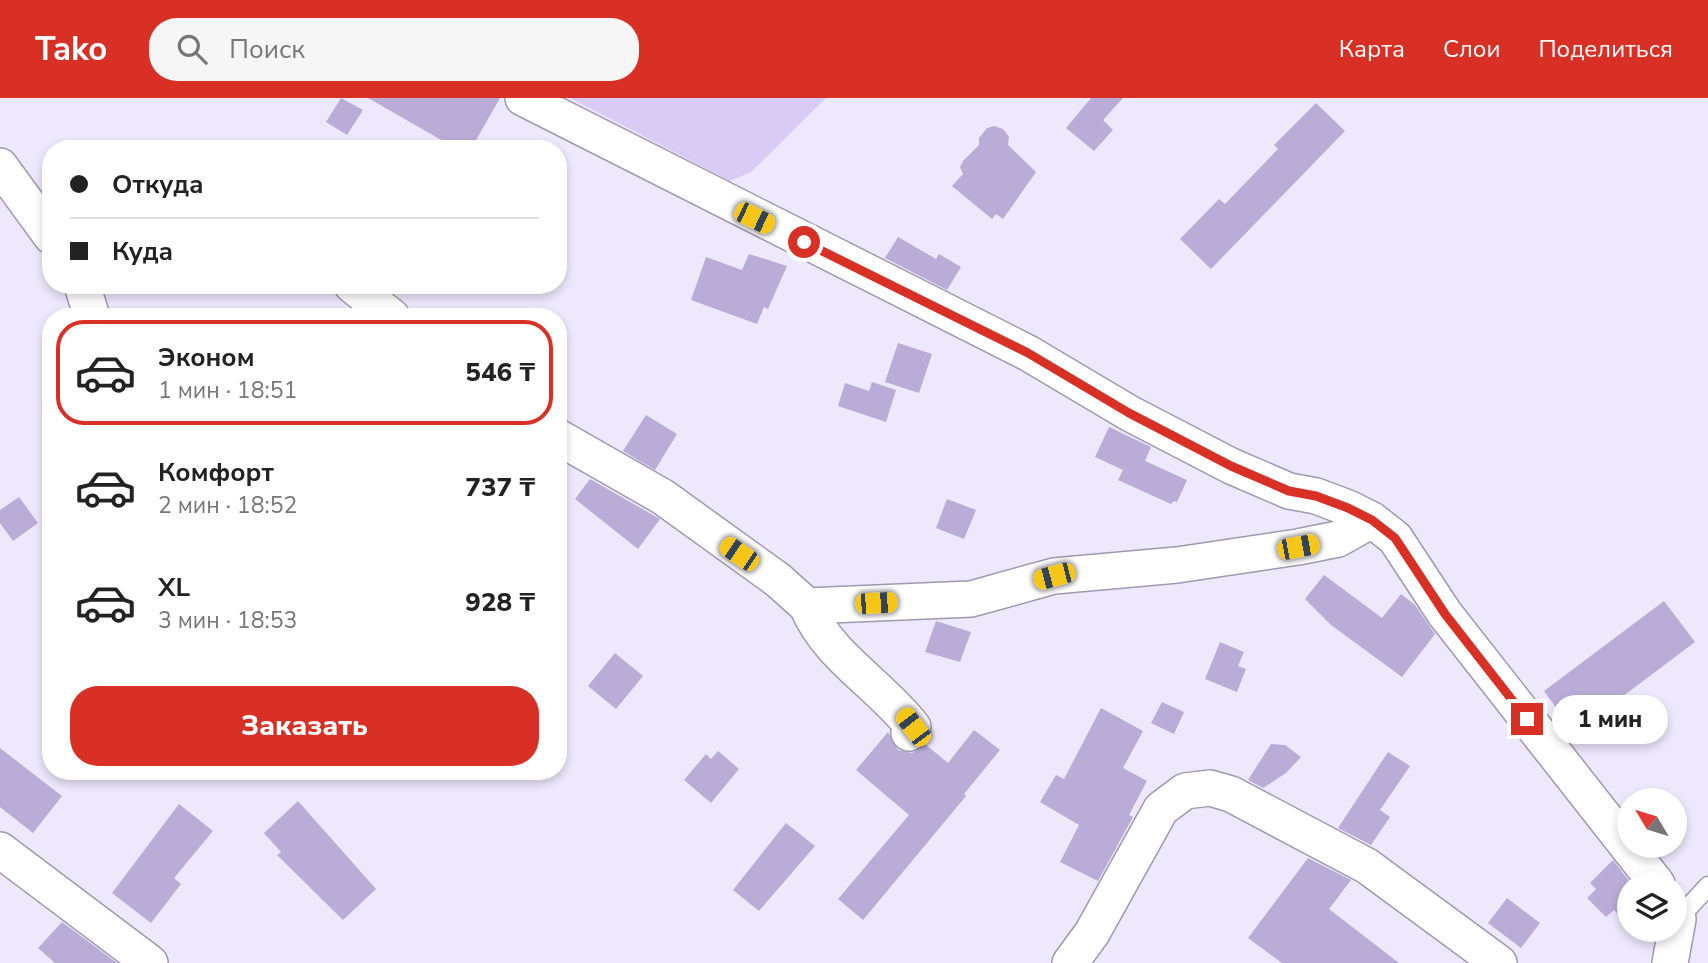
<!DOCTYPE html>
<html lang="ru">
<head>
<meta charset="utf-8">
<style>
  :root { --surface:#fff; --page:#f6f6f6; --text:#222; --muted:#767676; --line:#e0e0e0; --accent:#d93025 }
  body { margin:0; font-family:"Nunito Sans",sans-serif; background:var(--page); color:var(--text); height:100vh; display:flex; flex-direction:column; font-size:26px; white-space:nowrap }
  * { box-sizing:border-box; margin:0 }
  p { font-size:23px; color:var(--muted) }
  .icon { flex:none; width:38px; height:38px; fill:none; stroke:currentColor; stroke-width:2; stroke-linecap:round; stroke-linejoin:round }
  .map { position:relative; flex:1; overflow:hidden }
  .details { position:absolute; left:42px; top:210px; width:525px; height:472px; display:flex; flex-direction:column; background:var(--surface); border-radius:28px; box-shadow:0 4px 10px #0003 }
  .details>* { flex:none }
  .top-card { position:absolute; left:42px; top:42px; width:525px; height:154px; border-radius:28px; box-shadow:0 4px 10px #0003; display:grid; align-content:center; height:154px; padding:0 28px; background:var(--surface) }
  .needle { width:46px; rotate:308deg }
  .fabs { position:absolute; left:1617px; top:690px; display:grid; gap:14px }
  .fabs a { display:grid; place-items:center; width:70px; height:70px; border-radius:50%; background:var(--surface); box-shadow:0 4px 10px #0003; font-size:35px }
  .end { position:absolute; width:32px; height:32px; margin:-16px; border:9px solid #d93025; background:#fff; box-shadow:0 0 0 4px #fff }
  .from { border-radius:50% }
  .bubble { position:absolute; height:49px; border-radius:24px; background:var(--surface); box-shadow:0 4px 10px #0003; font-size:23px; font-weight:800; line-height:49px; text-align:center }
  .car { position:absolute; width:21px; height:42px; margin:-21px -10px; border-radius:9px; box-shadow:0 0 5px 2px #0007; background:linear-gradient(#f5c518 24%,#345 0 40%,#f5c518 0 76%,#345 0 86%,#f5c518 0) }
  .top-card b { display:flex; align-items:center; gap:24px; height:66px; font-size:26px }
  .top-card b+b { border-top:2px solid var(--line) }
  .top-card i { width:18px; height:18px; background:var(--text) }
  ul { padding:12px 0 0; list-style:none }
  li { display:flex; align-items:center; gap:21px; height:105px; margin:0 14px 10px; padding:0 14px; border:4px solid transparent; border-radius:28px }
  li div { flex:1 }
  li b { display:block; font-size:26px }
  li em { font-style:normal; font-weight:800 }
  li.active { border-color:var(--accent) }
  li>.icon { width:63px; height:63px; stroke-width:1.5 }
  .cta { display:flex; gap:14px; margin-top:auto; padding:14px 28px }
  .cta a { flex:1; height:80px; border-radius:28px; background:var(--accent); color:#fff; font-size:28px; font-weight:800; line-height:80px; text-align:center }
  header { display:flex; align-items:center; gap:42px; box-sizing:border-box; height:98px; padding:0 35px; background:var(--accent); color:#fff }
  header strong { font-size:33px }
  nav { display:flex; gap:38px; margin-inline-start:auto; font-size:24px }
  .search { width:490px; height:63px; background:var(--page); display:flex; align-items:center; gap:18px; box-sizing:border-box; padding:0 24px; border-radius:28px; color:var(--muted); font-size:26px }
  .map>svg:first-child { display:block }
  .green { fill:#d8ccf4 }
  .building { fill:#b9acd6 }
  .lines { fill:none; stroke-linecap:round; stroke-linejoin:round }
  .service-casing { stroke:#9f98b0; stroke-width:21 }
  .minor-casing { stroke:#9f98b0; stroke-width:38 }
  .service { stroke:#fff; stroke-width:18 }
  .minor { stroke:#fff; stroke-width:35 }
  .route { stroke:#d93025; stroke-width:9 }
</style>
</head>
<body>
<header>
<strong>Tako</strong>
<div class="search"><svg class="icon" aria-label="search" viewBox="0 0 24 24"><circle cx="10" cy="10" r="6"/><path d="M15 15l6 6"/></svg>Поиск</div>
<nav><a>Карта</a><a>Слои</a><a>Поделиться</a></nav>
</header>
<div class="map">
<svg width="1708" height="865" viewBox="0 0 1708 865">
  <rect width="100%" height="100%" fill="#eee8fd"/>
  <path class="green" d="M570,0H826L751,74L730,83Z"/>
  <path class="building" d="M341,0L363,12L347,37L326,24Z
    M368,0H500L471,51H457Z
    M1091,0H1123L1103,22L1113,32L1094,53L1066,30Z
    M1316,5L1345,33L1211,171L1180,141L1219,101L1225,106L1278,51L1274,47Z
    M994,28L1003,31L1009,39L1008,47L1036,74L1003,121L996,116L992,121L952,88L963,76L960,69L963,63L979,47V40L987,30Z
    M898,139L936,161L939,156L961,169L947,192L885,160Z
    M749,156L787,168L768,211L764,209L757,226L691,202L706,159L742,172Z
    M898,245L932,256L919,295L885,284Z
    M872,284L896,292L886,324L838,308L845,285L869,293Z
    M646,317L677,336L655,372L623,353Z
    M1109,329L1151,349L1145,363L1187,382L1177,404L1174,403L1171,406L1118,382L1123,372L1095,359Z
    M590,381L660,421L638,451L575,401Z
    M19,399L38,425L13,443L0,425V412Z
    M947,401L976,412L964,441L936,430Z
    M1324,477L1382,520L1401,496L1415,507L1435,536L1402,579L1331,527L1305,501Z
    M1664,503L1695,544L1574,635L1544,593Z
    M936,523L971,534L960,564L925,554Z
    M1220,544L1244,554L1238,568L1246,571L1237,594L1205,581Z
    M615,555L643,578L616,611L588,588Z
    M1162,604L1184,614L1174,636L1151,625Z
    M1101,610L1143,633L1123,670L1147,683L1129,717L1133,719L1098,783L1060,764L1079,727L1040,704L1056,677L1064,681Z
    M974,632L1000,652L964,696L966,698L863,822L838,801L909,717L856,672L888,634L898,652L912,655L925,646L948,665Z
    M1271,646L1285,647L1301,659L1286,675L1263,690L1248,682Z
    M0,650L62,698L33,735L0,709Z
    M718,653L739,671L711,705L684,682L706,656L711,661Z
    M1388,654L1410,668L1380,712L1390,719L1371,747L1338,730Z
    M298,703L376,791L343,822L277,757L281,754L264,735Z
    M179,706L213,733L174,780L181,786L151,825L112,795Z
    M786,725L815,748L759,813L733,792Z
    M1308,760L1351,782L1329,811L1399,865H1282L1248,840Z
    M1613,762L1629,783V828L1614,812L1606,819L1587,800L1596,791L1590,785Z
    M1507,800L1540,825L1521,850L1488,825Z
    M62,824L117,865H55L38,850Z"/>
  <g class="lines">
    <defs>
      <path id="service" d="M1678,821L1708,788"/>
      <path id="minor" d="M523,0L1028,255L1129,315L1231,368L1289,393L1316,398L1348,410L1372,422L1395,440L1445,516L1657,786
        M0,68L51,138
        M82,187L92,219
        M352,187L392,219
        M558,339L663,399L778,482L807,508L971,501L1054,478L1177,467L1298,449L1338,441L1372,422
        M807,508C828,559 880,586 913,629L909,635
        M0,752L150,865
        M1070,865L1092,835L1161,711L1185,693L1210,690L1231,696L1367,768L1499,865
        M1670,865L1678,821L1675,815"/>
    </defs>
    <use href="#service" class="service-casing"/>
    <use href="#minor" class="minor-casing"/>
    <use href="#service" class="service"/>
    <use href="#minor" class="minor"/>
  </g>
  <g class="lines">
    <path class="route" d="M804,144L1028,255L1129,315L1231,368L1289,393L1316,398L1348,410L1372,422L1395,440L1445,516L1527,621"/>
  </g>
</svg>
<div class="fabs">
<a><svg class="needle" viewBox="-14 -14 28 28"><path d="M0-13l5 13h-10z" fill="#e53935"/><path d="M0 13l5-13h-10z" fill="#767676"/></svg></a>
<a><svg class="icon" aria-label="layers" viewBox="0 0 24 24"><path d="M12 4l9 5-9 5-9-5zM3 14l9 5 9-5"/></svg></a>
</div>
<i class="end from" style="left:804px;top:144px"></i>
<i class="end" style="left:1527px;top:621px"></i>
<div class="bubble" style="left:1552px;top:597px;width:116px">1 мин</div>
<i class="car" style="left:754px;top:120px;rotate:116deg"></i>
<i class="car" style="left:1298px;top:449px;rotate:79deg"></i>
<i class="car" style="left:739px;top:456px;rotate:304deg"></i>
<i class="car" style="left:1054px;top:478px;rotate:255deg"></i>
<i class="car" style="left:876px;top:505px;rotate:87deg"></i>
<i class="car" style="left:913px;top:629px;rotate:323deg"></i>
<div class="top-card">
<b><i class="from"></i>Откуда</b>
<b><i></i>Куда</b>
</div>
<section class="details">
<ul>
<li class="active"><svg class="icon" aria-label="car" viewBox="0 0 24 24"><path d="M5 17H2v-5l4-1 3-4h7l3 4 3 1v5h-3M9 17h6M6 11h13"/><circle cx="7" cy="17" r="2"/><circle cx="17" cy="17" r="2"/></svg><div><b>Эконом</b><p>1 мин · 18:51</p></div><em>546 ₸</em></li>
<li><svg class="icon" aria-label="car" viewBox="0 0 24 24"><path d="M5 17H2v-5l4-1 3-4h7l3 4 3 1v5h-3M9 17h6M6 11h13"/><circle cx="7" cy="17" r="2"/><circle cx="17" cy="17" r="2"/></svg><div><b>Комфорт</b><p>2 мин · 18:52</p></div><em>737 ₸</em></li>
<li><svg class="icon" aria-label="car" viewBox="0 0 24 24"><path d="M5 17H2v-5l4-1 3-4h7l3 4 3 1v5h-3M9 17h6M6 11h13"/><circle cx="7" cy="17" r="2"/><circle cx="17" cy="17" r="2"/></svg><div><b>XL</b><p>3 мин · 18:53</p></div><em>928 ₸</em></li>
</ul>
<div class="cta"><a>Заказать</a></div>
</section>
</div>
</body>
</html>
